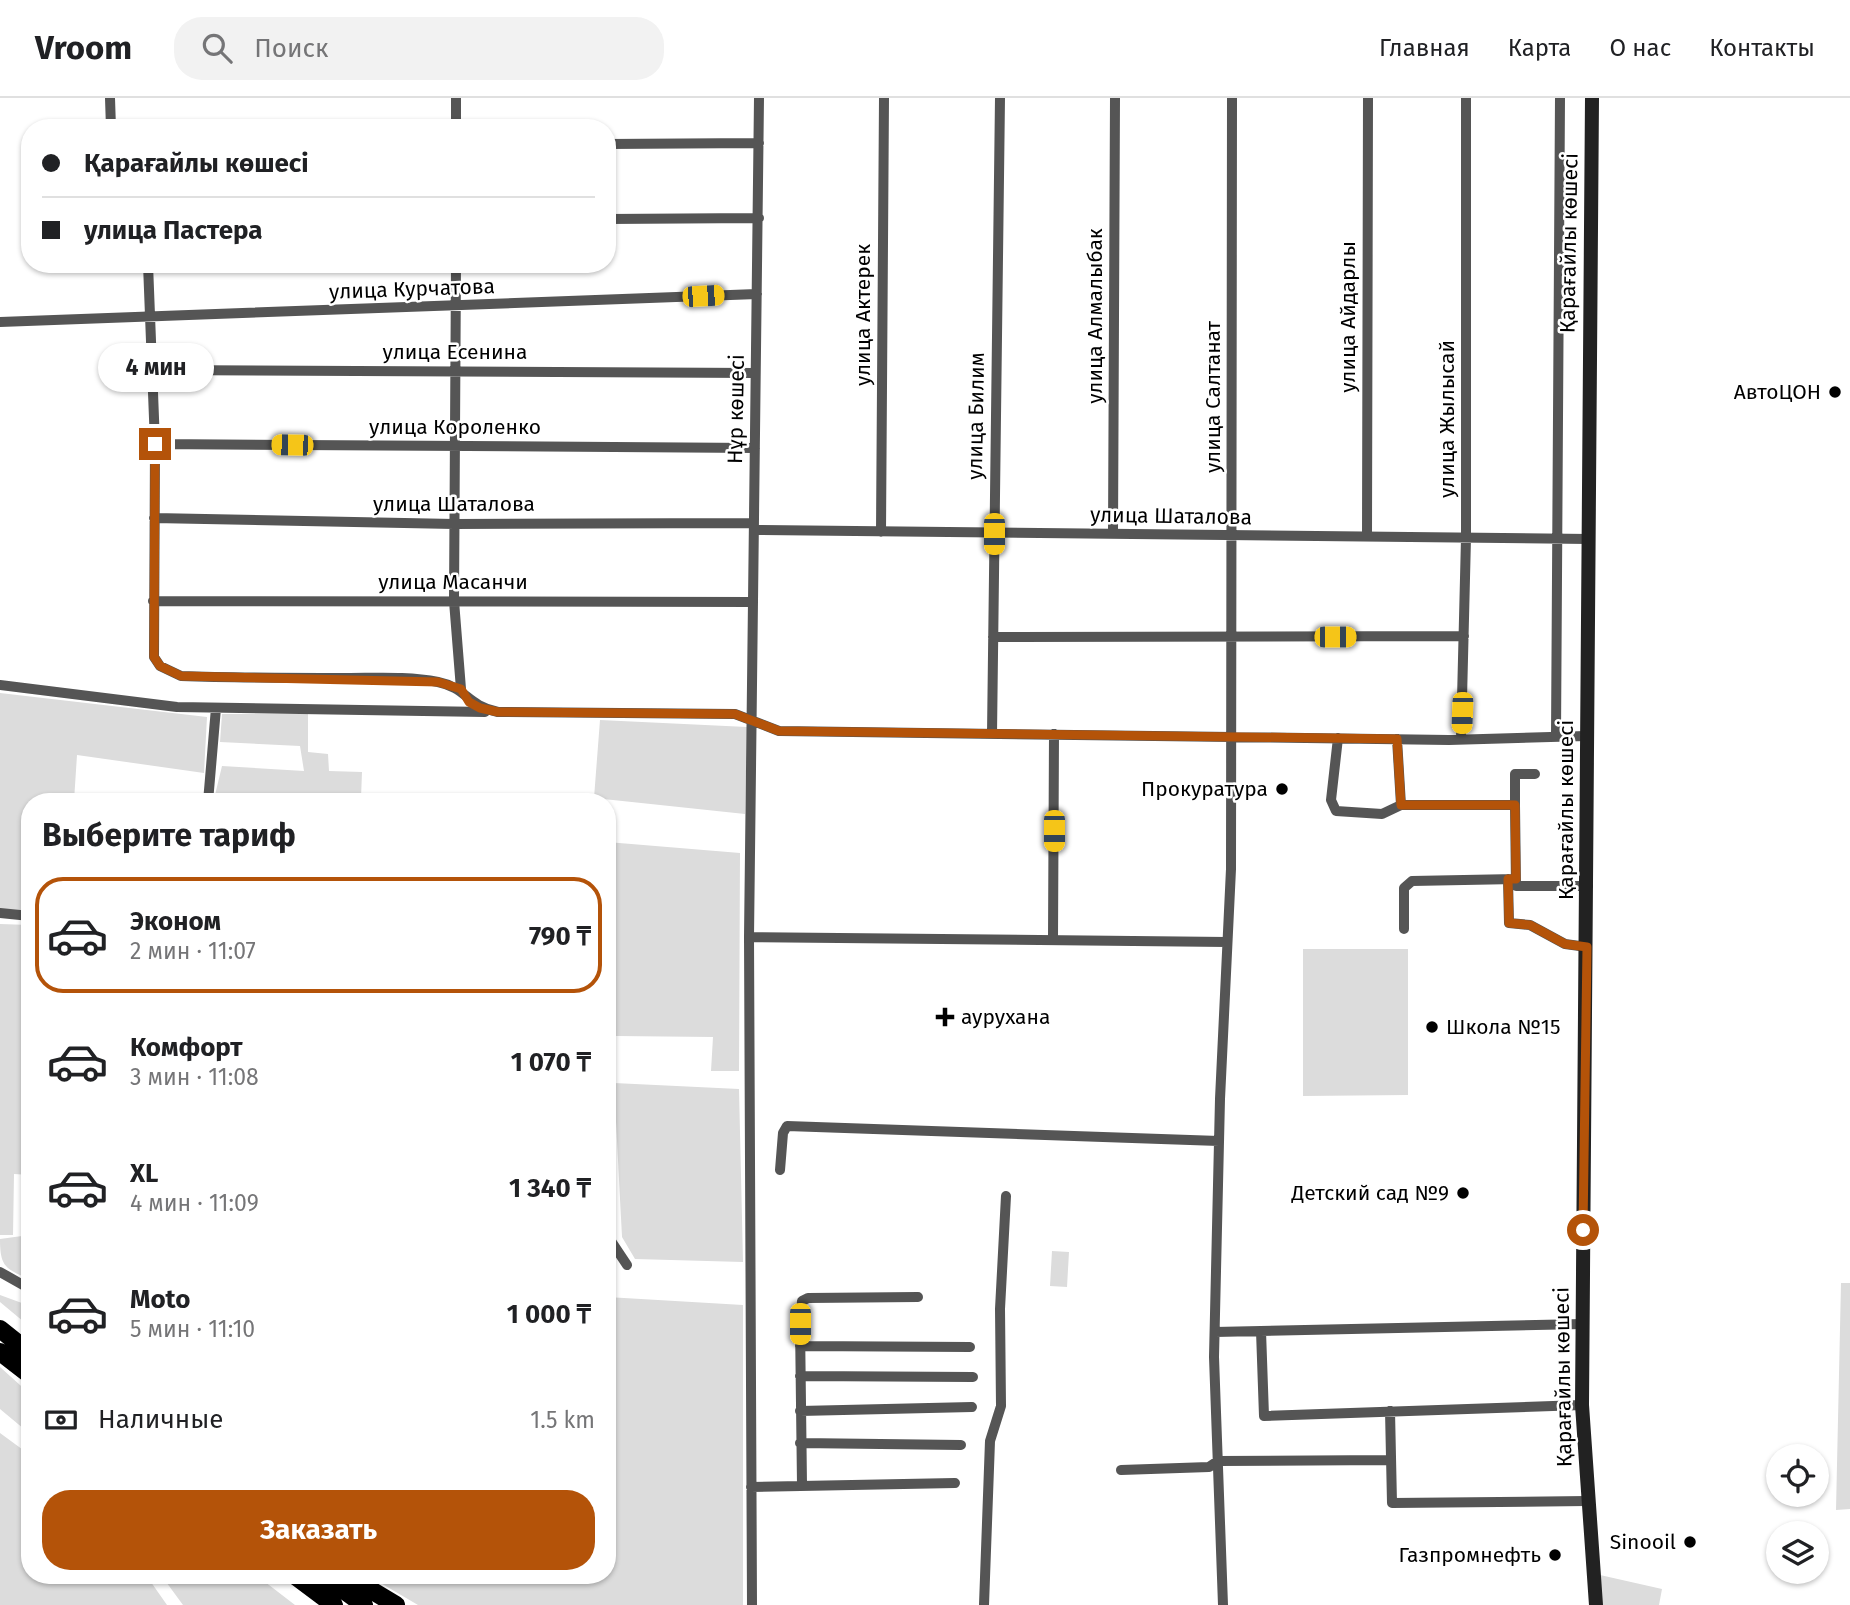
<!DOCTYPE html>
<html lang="ru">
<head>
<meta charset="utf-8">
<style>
  :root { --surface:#fff; --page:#f2f2f2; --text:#202124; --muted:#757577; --line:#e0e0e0; --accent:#b45309 }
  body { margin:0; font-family:"Fira Sans",sans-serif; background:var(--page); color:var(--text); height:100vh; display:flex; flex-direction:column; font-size:26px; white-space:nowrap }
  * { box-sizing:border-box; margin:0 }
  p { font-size:23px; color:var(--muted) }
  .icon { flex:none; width:38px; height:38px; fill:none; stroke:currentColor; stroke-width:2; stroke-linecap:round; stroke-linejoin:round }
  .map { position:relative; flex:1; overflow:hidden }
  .drawer { position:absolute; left:21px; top:695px; width:595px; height:791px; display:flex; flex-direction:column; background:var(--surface); border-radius:28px; box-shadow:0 2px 5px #0004 }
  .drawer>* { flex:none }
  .guide { position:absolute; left:21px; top:21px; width:595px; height:154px; border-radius:28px; box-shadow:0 2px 5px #0004; display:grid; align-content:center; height:154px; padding:0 21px; background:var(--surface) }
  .buttons { position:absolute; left:1766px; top:1346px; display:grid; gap:14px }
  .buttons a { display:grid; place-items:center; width:63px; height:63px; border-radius:50%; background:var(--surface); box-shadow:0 2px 5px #0004; font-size:35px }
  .end { position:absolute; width:32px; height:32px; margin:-16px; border:9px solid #b45309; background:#fff; box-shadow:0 0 0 4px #fff }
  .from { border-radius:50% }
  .bubble { position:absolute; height:49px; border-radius:24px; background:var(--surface); box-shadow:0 2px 5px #0004; font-size:23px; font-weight:700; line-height:49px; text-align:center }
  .car { position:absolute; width:21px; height:42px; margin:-21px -10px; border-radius:9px; box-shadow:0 0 5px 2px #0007; background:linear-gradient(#f5c518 24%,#345 0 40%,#f5c518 0 76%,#345 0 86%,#f5c518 0) }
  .guide b { display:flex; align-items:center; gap:24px; height:66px; font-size:26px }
  .guide b+b { border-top:2px solid var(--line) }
  .guide i { width:18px; height:18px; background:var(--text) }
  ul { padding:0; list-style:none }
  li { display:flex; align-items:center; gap:21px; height:116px; margin:0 14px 10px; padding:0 7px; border:4px solid transparent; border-radius:28px }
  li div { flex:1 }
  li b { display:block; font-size:26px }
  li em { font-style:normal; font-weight:700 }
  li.active { border-color:var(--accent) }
  li>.icon { width:63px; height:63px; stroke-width:1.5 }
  h2 { padding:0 21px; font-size:32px; line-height:84px }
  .pay { display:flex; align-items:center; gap:18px; height:77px; padding:0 21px; font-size:26px }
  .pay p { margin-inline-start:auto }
  .action { display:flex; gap:14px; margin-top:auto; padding:14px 21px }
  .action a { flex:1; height:80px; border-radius:28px; background:var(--accent); color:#fff; font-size:28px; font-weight:700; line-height:80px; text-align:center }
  header { display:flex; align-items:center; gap:42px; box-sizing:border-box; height:98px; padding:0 35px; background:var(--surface); border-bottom:2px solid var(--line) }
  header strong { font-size:33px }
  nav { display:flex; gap:38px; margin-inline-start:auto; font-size:24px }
  .search { width:490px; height:63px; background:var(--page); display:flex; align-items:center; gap:18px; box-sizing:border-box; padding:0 24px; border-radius:28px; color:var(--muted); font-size:26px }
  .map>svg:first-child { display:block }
  .green { fill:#dcdcdc }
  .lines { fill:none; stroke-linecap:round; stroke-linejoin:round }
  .street { stroke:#555; stroke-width:10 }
  .secondary { stroke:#222; stroke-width:14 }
  .highway { stroke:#000; stroke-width:18 }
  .route { stroke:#b45309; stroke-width:9 }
  .poi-dot { fill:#000; stroke:#fff; stroke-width:2.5 }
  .labels { text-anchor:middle; stroke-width:5; stroke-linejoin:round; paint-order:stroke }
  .street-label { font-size:21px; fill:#000; stroke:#fff }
  .poi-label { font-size:21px; fill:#000; stroke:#fff; text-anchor:end }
</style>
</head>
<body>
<header>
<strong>Vroom</strong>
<div class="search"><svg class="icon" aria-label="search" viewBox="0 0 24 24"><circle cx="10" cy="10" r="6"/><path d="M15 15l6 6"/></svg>Поиск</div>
<nav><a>Главная</a><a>Карта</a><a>О нас</a><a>Контакты</a></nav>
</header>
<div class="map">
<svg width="1850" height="1507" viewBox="0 0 1850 1507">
  <rect width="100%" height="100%" fill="#fff"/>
  <path class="green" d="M0,595L207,619L204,675L77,657L74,703L30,704V813L0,811Z
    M222,616H308V654L328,656L329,673L362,674L361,700L215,697L222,668L304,673L300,648L220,644Z
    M600,622L747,629L745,716L594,700Z
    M607,744L740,755L739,973H711L713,939L616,938L607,838Z
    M0,826L30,827V1077L14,1076L13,1137H0Z
    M1303,851H1408V997L1303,998Z
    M614,985L739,991L743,1164L635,1161L622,1139Z
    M22,1138H30V1182C6,1170 0,1170 0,1141Z
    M1052,1153L1069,1154L1067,1189L1050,1188Z
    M1841,1185H1850V1411L1836,1412Z
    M0,1197L30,1208V1229L0,1204Z
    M607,1199L743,1207V1507H418L367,1477H607Z
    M0,1269L30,1296V1336L0,1311Z
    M0,1335L30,1357V1477H146L167,1507H0Z
    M161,1477H256L295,1507H183Z
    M1600,1477L1662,1491L1659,1507H1600Z"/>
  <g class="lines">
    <path class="street" d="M110,0L111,30
      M456,30V0
      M607,46L759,45
      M607,121L759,120
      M148,166L155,346L154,559L160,568L181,578C236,580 292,580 347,580C377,580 409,578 438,584C467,590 466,607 498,614L735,616L779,633L1449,642L1586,638
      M456,166L454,503L461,591
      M0,224L757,196
      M154,272L755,275
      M155,346L755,350
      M154,420L454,426L754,425
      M754,432L1589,441
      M881,434L884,0
      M1113,436L1115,0
      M1367,439L1368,0
      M153,503L753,504
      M993,539L1464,538
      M0,587L177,609L485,614
      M992,636L1000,0
      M1556,639L1560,0
      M1338,640L1331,702L1336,713L1382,716L1401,707
      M1397,641L1401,707H1515L1516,788H1588
      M1461,641L1466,440V0
      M208,702L252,704
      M208,704L216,610
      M1515,707V676H1535
      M1508,781L1509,825L1530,827L1565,846L1587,849
      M0,815L30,818
      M1404,831V790L1412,783L1516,781
      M749,839L1227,844
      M1053,842L1054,636
      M780,1072L783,1035L787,1028L1219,1043
      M607,1116L609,1140L627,1167
      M0,1174L30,1191
      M1261,1233L1264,1318L1582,1307
      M1215,1234L1583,1226
      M800,1248L970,1249
      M800,1278L973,1279
      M800,1313L972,1309
      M1390,1313L1392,1405L1587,1403
      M800,1345L961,1347
      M1121,1372L1209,1369L1218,1363L1391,1362
      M802,1387L800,1226L802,1203L808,1200L918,1199
      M751,1389L955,1385
      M752,1507L749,839L759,0
      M984,1507L990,1343L1001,1308L1000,1211L1006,1098
      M1223,1507L1214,1259L1220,1001L1231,771L1232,0"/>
    <path class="secondary" d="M1592,0L1582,1307L1596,1507"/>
    <path class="highway" d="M0,1231L30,1255
      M0,1254L30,1277
      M294,1477L334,1507
      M323,1477L364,1507
      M346,1477L396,1507"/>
  </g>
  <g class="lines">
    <path class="route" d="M155,346L154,559L160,568L181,578L438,584L461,591L469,604L480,610L498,614L735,616L779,633L1397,641L1401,707H1515L1516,781H1508L1509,825L1530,827L1565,846L1587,849L1583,1132"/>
  </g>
  <g class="poi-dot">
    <circle cx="1835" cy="294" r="7"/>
    <circle cx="1282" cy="691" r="7"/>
    <path d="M941.5 908.5h7v7h7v7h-7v7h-7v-7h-7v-7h7z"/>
    <circle cx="1432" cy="929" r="7"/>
    <circle cx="1463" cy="1095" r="7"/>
    <circle cx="1690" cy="1444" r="7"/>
    <circle cx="1555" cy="1457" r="7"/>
  </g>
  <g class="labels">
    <g class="street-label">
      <text transform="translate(1569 145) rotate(-89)" y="7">Қарағайлы көшесі</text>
      <text transform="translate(412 191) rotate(-2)" y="7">улица Курчатова</text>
      <text transform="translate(863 217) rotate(-90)" y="7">улица Актерек</text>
      <text transform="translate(1095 218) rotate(-90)" y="7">улица Алмалыбак</text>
      <text transform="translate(1348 219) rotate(-90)" y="7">улица Айдарлы</text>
      <text x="455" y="261">улица Есенина</text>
      <text transform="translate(1213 299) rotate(-90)" y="7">улица Салтанат</text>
      <text transform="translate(736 311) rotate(-89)" y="7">Нұр көшесі</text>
      <text transform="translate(976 318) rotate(-89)" y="7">улица Билим</text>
      <text transform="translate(1447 321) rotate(-90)" y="7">улица Жылысай</text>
      <text x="455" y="336">улица Короленко</text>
      <text x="454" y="413">улица Шаталова</text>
      <text transform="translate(1171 418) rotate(1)" y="7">улица Шаталова</text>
      <text x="453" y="491">улица Масанчи</text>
      <text transform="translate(1566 712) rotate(-90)" y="7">Қарағайлы көшесі</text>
      <text transform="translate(1563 1279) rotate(-91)" y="7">Қарағайлы көшесі</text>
    </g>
    <g class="poi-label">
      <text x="1821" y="301">АвтоЦОН</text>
      <text x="1268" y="698">Прокуратура</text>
      <text x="961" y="926" text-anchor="start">аурухана</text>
      <text x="1446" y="936" text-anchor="start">Школа №15</text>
      <text x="1449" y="1102">Детский сад №9</text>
      <text x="1676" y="1451">Sinooil</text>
      <text x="1541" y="1464">Газпромнефть</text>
    </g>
  </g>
</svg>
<div class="buttons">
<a><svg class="icon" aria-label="locate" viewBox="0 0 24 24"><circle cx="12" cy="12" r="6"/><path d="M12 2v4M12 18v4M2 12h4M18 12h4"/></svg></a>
<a><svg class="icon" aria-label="layers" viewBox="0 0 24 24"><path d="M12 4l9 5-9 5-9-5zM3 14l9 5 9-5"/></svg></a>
</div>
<i class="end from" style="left:1583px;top:1132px"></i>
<i class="end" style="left:155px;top:346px"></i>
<div class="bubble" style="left:98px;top:245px;width:116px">4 мин</div>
<i class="car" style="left:703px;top:198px;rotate:87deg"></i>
<i class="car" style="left:292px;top:347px;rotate:271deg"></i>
<i class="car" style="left:994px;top:436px;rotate:180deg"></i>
<i class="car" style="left:1335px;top:539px;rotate:90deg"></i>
<i class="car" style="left:1462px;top:615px;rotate:182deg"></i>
<i class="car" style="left:1054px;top:733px;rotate:180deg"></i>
<i class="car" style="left:800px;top:1226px;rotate:180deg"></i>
<div class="guide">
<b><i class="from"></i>Қарағайлы көшесі</b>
<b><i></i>улица Пастера</b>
</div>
<section class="drawer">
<h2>Выберите тариф</h2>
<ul>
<li class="active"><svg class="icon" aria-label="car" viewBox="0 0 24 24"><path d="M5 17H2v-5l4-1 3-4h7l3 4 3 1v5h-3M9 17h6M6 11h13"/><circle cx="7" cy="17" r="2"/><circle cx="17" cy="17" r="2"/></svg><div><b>Эконом</b><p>2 мин · 11:07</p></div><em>790 ₸</em></li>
<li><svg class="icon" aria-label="car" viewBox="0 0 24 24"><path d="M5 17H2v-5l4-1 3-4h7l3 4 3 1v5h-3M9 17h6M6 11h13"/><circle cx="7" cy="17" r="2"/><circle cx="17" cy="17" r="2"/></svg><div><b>Комфорт</b><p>3 мин · 11:08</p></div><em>1 070 ₸</em></li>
<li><svg class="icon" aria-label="car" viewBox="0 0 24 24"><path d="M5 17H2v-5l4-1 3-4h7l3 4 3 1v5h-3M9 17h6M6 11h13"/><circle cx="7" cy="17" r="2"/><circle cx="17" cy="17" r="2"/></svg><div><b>XL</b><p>4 мин · 11:09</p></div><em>1 340 ₸</em></li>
<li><svg class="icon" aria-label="car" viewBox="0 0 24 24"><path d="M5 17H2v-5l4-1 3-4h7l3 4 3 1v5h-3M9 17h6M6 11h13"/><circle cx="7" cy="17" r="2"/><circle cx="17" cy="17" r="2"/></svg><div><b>Moto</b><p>5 мин · 11:10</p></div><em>1 000 ₸</em></li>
</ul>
<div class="pay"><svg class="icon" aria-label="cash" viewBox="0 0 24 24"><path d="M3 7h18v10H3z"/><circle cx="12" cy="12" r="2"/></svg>Наличные<p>1.5 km</p></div>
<div class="action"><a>Заказать</a></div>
</section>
</div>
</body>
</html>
